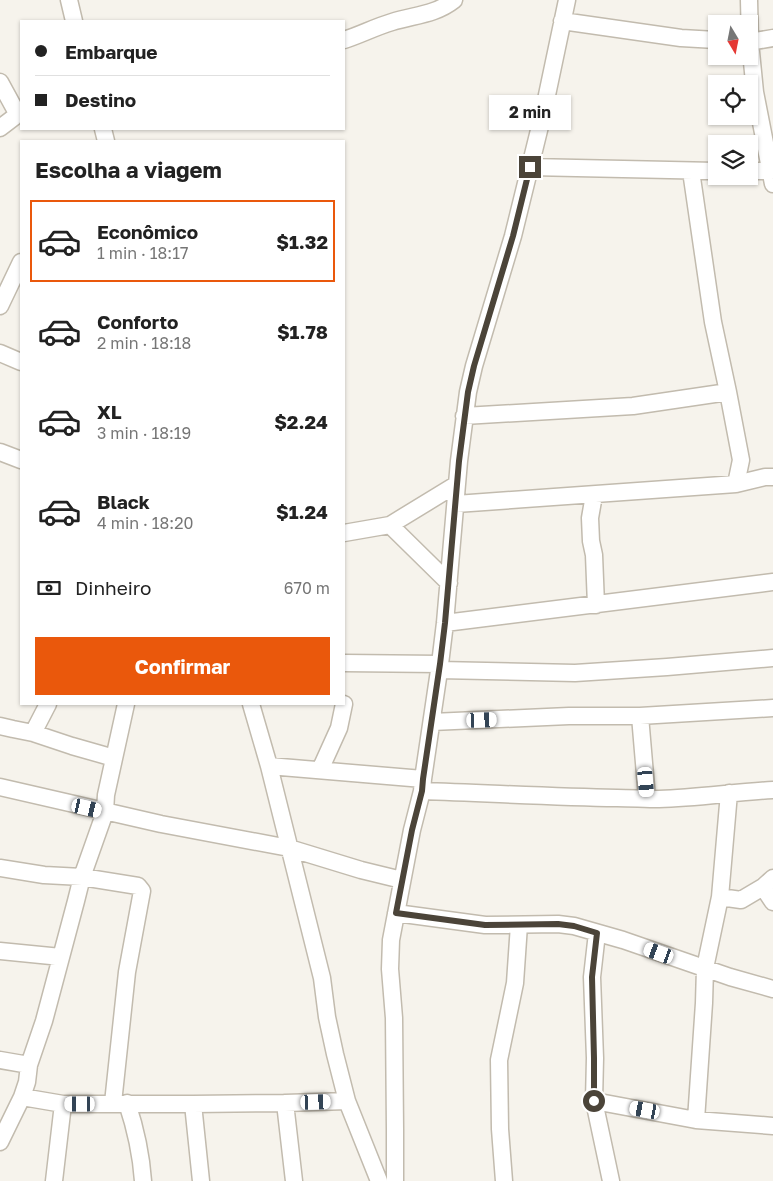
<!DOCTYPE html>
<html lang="pt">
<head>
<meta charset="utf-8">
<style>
  :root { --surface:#fff; --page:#f6f6f6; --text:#222; --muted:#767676; --line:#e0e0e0; --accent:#ea580c }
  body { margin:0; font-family:"Golos Text",sans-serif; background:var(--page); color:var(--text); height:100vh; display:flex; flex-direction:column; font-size:19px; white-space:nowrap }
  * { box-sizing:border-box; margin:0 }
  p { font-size:16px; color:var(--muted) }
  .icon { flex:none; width:28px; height:28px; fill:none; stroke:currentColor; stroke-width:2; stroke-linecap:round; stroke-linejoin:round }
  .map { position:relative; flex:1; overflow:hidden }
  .side { position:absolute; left:20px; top:140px; width:325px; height:565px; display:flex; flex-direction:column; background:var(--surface); border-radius:0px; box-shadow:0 1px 4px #0004 }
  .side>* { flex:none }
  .guide { position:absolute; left:20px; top:20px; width:325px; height:110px; border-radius:0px; box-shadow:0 1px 4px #0004; display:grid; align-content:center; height:110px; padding:0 15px; background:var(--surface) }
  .needle { width:32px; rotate:170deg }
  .tools { position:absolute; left:708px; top:15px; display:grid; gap:10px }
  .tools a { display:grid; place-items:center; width:50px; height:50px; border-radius:0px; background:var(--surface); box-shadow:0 1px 4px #0004; font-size:25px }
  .end { position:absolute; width:22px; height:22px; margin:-11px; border:6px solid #4b4439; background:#fff; box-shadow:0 0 0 2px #fff }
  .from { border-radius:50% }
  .bubble { position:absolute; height:35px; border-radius:0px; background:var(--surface); box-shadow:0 1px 4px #0004; font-size:16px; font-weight:700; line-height:35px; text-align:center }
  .car { position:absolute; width:15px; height:30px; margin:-15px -8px; border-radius:6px; box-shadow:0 0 4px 1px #0007; background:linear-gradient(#fff 24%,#345 0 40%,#fff 0 76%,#345 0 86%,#fff 0) }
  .guide b { display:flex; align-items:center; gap:18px; height:48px; font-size:19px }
  .guide b+b { border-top:1px solid var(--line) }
  .guide i { width:12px; height:12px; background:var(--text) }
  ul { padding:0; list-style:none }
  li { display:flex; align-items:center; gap:15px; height:82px; margin:0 10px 8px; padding:0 5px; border:2px solid transparent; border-radius:0px }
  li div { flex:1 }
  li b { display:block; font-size:19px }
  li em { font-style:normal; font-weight:700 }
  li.on { border-color:var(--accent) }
  li>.icon { width:45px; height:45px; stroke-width:1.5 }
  h2 { padding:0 15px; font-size:22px; line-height:60px }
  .pay { display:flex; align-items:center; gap:12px; height:55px; padding:0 15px; font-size:19px }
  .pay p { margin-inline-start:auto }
  .button { display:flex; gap:10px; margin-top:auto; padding:10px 15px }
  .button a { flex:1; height:58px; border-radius:0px; background:var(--accent); color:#fff; font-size:20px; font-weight:700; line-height:58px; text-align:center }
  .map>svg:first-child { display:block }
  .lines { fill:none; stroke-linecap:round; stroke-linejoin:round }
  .minor-casing { stroke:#c2bbae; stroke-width:19 }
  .minor { stroke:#fff; stroke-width:16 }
  .route { stroke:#4b4439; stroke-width:6 }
</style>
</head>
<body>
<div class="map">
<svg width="773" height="1181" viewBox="0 0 773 1181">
  <rect width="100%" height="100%" fill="#f6f3ec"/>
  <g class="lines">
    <defs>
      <path id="minor" d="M69,0L74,21
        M749,0L750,42L755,92L773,184
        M562,21L681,38L716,40
        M344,40C360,35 375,27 392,22C414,15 435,15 454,0
        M749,42L773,38
        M0,82L18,115
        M0,128L21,112
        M103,129L106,141
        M530,167L716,171
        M691,171L713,322L728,392L741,460L736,484
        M749,171H770
        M0,306L21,262
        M0,353L21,362
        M464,416L633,406L728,392
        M0,452L21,460
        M594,495L590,518L591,541L594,555L596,605
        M456,504L736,484L765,477H773
        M390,525L449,583
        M344,533L390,525L457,484
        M445,623L773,582
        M344,663L440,664
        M439,670L575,673L667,667L773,658
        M251,704L269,766L322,978L327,1017L335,1054L347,1101L379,1181
        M640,716L647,798
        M432,722L569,716H640L773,708
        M0,726L13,729L33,733L72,746L114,758
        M33,733L48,704
        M269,766L423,779
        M320,770L339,728L344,704
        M0,787L161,824L289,848L361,870L402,880
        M422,791C487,793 552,797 617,798C631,798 645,799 659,799C697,798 735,792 773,790
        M0,868L44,875L82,877L138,886L142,891L127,972L113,1103
        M763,887L773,902
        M720,897L741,900L763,887L773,878
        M396,913L485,925L558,924L574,926L623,940L730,977L773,989
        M597,933L592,977L595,1058L594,1101L611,1181
        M0,951L61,957
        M0,1060L29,1065
        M22,1097L27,1082L29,1065L44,1021L76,901L82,877L105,812L106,795L126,704
        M594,1101L696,1120L773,1126
        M127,1103C136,1130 141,1152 143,1181
        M285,1103L294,1181
        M193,1104L201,1181
        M696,1120L704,1003L705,968L720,897L729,793
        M0,1142L22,1097L63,1104H193L285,1103L347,1101
        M54,1181L63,1104
        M395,1181V1130L394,1018L390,969L391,940L412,830L422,791L423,779L440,664L445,623L459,461L468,392L474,366L513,236L543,114L567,0
        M504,1181L500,1129L499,1060L515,983L519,925"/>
    </defs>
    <use href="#minor" class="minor-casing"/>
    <use href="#minor" class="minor"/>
  </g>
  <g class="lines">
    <path class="route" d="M530,167L513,236L474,366L468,392L459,461L445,623L440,664L423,779L422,791L412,830L396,913L485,925L558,924L574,926L597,933L592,977L594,1058V1101"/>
  </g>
</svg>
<div class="tools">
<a><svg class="needle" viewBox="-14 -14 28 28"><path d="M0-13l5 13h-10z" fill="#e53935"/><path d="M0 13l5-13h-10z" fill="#767676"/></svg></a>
<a><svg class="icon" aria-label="locate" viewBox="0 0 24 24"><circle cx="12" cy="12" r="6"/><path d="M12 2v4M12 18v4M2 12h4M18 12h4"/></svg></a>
<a><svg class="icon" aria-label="layers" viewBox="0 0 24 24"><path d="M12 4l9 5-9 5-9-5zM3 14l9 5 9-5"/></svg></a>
</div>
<i class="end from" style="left:594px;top:1101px"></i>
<i class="end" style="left:530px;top:167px"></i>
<div class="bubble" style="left:489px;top:95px;width:82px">2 min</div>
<i class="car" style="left:482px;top:720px;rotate:88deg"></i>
<i class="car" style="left:646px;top:782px;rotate:175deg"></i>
<i class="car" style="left:87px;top:808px;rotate:103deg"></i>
<i class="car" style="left:659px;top:953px;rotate:290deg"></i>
<i class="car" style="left:316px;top:1102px;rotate:88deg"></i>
<i class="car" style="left:80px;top:1104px;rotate:270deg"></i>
<i class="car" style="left:645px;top:1110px;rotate:280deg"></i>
<div class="guide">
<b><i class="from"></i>Embarque</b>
<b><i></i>Destino</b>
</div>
<section class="side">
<h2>Escolha a viagem</h2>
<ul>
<li class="on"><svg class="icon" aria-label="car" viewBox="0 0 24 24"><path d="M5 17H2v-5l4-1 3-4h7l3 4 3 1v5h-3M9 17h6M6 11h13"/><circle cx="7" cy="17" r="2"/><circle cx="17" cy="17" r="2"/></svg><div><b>Econômico</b><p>1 min · 18:17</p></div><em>$1.32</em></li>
<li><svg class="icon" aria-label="car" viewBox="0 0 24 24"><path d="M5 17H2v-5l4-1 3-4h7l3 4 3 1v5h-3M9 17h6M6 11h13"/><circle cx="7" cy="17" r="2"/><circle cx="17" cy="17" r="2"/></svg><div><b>Conforto</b><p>2 min · 18:18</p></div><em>$1.78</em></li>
<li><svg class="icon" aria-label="car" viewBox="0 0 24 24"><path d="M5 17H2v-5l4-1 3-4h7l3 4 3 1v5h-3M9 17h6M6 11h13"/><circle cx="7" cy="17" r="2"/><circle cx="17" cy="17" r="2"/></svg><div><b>XL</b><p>3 min · 18:19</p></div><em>$2.24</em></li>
<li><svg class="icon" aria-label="car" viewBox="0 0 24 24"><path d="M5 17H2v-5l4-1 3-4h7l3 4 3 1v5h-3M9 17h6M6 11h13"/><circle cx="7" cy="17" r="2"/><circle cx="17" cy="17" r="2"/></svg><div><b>Black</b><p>4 min · 18:20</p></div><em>$1.24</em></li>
</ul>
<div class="pay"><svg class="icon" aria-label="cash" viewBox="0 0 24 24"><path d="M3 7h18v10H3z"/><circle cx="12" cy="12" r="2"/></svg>Dinheiro<p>670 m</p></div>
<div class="button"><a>Confirmar</a></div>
</section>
</div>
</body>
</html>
